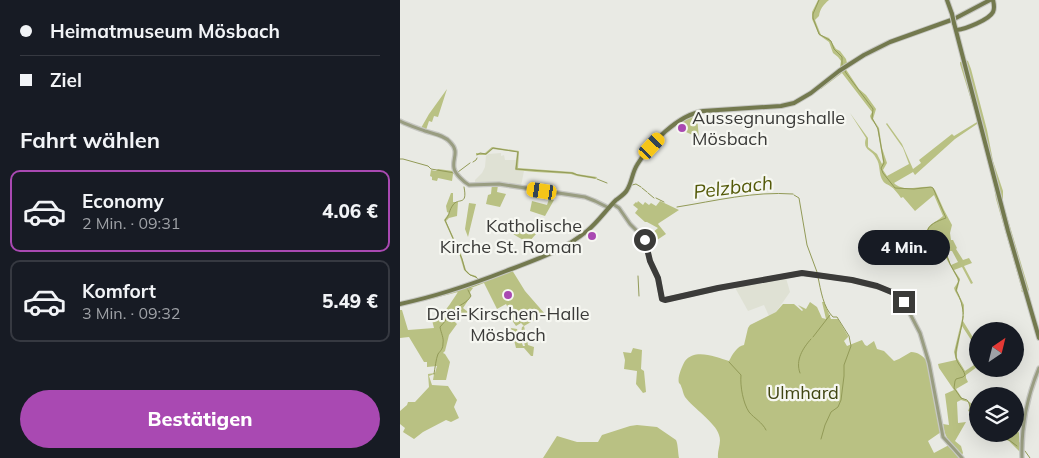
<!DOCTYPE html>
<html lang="de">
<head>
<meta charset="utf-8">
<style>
  :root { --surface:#171b24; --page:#242831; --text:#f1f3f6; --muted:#9ea1a6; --line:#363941; --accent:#a949b2 }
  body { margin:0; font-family:Mulish,sans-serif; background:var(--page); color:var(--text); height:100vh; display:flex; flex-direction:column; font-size:19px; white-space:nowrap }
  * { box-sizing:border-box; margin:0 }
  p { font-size:16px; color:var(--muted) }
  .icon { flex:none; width:28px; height:28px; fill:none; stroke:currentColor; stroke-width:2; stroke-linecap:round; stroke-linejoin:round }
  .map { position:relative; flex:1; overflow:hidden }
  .details { display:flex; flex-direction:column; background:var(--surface); width:400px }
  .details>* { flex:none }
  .banner { display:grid; align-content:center; height:110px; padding:0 20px; background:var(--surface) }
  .needle { width:32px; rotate:35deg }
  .buttons { position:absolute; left:569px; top:322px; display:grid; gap:10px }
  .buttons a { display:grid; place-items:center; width:55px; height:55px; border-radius:50%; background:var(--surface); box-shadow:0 5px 20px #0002; font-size:25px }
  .end { position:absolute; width:22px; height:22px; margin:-11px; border:6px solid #3b3b39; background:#fff; box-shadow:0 0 0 2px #fff }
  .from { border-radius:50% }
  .bubble { position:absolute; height:35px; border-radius:18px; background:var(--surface); box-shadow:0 5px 20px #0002; font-size:16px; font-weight:800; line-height:35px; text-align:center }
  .car { position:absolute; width:15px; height:30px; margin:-15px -8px; border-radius:6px; box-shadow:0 0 4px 1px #0007; background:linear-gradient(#f5c518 24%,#345 0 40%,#f5c518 0 76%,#345 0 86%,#f5c518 0) }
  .banner b { display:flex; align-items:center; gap:18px; height:48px; font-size:19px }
  .banner b+b { border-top:1px solid var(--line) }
  .banner i { width:12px; height:12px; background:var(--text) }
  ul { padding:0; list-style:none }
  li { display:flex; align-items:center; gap:15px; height:82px; margin:0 10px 8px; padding:0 10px; border:2px solid var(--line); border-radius:10px }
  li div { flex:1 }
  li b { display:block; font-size:19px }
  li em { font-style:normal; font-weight:800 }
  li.selected { border-color:var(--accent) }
  li>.icon { width:45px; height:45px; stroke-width:1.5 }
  h2 { padding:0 20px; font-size:22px; line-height:60px }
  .action { display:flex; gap:10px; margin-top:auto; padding:10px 20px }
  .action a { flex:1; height:58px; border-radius:30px; background:var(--accent); color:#fff; font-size:20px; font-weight:800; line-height:58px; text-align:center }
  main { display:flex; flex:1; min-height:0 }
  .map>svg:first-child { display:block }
  .built { fill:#dfe1d4 }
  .green { fill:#b9c183; fill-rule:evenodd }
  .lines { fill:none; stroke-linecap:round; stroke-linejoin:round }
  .stream { stroke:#929a57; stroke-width:1 }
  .tertiary-casing { stroke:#c6c7c2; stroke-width:5.5 }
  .secondary-casing { stroke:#c6c7c2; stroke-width:6 }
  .tertiary { stroke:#999d81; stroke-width:3 }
  .secondary { stroke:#73794e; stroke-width:4 }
  .secondary-bridge-casing { stroke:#c6c7c2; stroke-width:6; stroke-linecap:butt }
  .secondary-bridge { stroke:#73794e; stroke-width:4 }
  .route { stroke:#3b3b39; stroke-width:6 }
  .poi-dot { fill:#a949b2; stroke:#f6f7f1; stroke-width:2 }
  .labels { text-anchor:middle; stroke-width:4.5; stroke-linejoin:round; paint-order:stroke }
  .poi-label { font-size:18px; fill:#3b3b39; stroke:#f6f7f1; text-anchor:start }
  .park-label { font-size:18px; fill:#404511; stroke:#f6f7f1 }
  .water-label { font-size:19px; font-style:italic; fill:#535908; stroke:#f6f7f1 }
</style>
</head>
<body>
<main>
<section class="details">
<div class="banner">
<b><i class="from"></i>Heimatmuseum Mösbach</b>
<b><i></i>Ziel</b>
</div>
<h2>Fahrt wählen</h2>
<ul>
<li class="selected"><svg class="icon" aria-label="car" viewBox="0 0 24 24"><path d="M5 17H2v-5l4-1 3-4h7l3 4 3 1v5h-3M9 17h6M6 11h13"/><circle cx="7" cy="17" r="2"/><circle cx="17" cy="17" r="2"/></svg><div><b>Economy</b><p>2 Min. · 09:31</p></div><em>4.06 €</em></li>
<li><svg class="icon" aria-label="car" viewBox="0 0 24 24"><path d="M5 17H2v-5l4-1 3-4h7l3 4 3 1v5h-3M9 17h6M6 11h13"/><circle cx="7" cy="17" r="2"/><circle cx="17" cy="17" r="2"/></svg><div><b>Komfort</b><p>3 Min. · 09:32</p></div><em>5.49 €</em></li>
</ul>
<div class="action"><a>Bestätigen</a></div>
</section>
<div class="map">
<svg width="639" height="458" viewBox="0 0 639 458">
  <rect width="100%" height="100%" fill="#e9eae4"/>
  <path class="built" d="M101,153V156L104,155L105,160H116V170L124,171L121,186L75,185V180L82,173L85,167L86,156L88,154Z
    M383,275L386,278L390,292L376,312L369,316L364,305L348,311L333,284Z"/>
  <path class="green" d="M418,0H429C423,5 420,9 419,16L415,20L421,35L429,38L436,49L440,51L446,59L447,63L441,67H440L441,61L438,57L433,53L429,42L419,35L412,19V12Z
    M566,60L568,61L571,69L587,130L593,161L603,191V203L629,290L627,292L609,228Z
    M563,61L624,293L621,291L622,290L596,199L594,187L575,113L560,64V62Z
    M445,68L459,89L466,95L476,109L473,119L479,128L482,148L487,163L483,170L487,176L509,164L503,148L486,124L487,123L502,144L513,169L521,163L519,160L552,134L554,136L577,122V124L555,139L515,175L513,172L494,183C504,193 519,185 532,187L535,190L544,210L552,225L550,233L551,240H553L557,248L556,249L563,260L569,258L572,263L564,266L573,283L571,284L562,267L554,270L560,279L557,291L564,305V315L563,314L561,302L555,291L554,288L558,282L557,278L546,258L539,251L526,233C527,224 537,222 543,216L534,195L515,211L503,197L501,198C498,194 495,189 490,186C487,184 485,184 483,181C478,174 481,165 476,158C472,149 462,151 466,138L450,113L468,138V147L477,154L482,164L483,162L477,127L471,119L470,116L472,112L442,73L421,89H419ZM543,239L550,251H552L558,262L551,265L547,255L540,249L536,242Z
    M47,89L38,117L34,116L32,122L29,121L26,130L21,128L29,114Z
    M295,114L297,117L299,138L286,132L275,125Z
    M92,147L119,151L118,168L173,172L177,174L197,177L196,179L177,176L171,174L136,172L115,170L117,152L93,149L86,155H76V153H85Z
    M38,169L53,171L55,174H53L52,181L38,178L37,181L32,180V177L30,176L31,170L36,171Z
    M92,184L98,185L97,192L106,194L100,207L86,204L88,195L91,194Z
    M51,193H53V202H58L57,216L49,218L46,221L61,254L66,270L70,274L76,276L78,279L68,274L64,270L59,253L44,220L49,213L47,212L46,206Z
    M149,199L154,200L145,216L130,211L132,201L147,205Z
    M238,201L243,205L245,202L249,205L251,203L256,206L260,201L279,210L259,223L258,224L266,234L257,240L252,233L258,228L247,222H245L235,213L238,209L233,205L236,202L237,203Z
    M69,203L76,204L68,237L65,229Z
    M117,228L127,233L129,231L136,234L128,243L113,234Z
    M112,270L125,291L145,314L124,326L128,345L134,347L133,356H131L124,348H116L111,328L117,329L123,346H125L121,332L122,327L124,326L121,323L116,326L109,316L111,314L106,304L97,309L84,283L71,288H73L70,292L71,296L63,308L68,312L62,318L55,312L50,317L57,324L49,335L45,351L43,353L45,354L50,362L46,380H33L34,374L29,376L32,385L48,386L57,400L54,407L59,418L51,422L46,420L23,432L14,439L3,432L5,428L0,424V411L7,405L8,402H15L29,387L28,374L35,373L37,366L27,367V362H24L9,337L0,338V310H2L8,330L34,328L32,320C44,316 51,302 58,292L62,291L27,300L0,306Z
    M410,302L417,307L422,318L426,319L422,302H424L431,319H438L448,336V337L444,341L447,346L462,340L465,345L467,346L474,341L477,349L484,351L494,361L499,359L511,352C518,352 523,356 527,361L541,432L528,441L534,453L549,445L560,458H318C317,450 322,443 319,435C315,422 293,408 285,397C283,394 283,390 281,386C281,385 280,384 279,383C277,378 282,366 285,361C295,348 316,357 329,361C332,355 337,346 344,345L348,328L350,325L376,312L383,304H394L402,311L403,310L398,305L406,309Z
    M563,315L564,316L563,321L577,344V349L562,326L557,352V358L565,371L577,363V367L566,375V378L568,382L556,389L562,398L571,403L573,412L577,407L578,415L568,411L570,406L568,402L561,400L557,402L558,423L566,422L555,441L561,446L563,453L562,455C551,441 546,443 543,424L549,425L545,394L554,390L539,368L538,364L556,360L554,352Z
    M233,348L242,350L241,369L244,371L246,392L243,393L236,384L237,371L224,369L225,360L223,352L231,353Z
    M237,425L257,427L276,440C278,444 278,453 279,458H143L157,436L177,442H198L202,435L230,426Z
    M615,425L619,433V442L621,443L620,452L609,441L591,434H615Z"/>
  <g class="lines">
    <path class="stream" d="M419,0L413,14V18L419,34L431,41L434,49L442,57V65L446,73L473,109L472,118L478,129L484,163L481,168L483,173L495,188L514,189L531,187L533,188L546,218C538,221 527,224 527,234L547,256L550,264L559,280L556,290C567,311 563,320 558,341C557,346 555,352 556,357C557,364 563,368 565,375L563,377L556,379L555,381L554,388L561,398L567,400L569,403L571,412L578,414
      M77,155L80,153L86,154L93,148L118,152L116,169L172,173L178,175L195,178
      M0,159H3L28,166L31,169L55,173
      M73,162L76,160L77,158
      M58,172L70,163
      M197,179L207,183
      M232,185L236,184L241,187
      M64,187C68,207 58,197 53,205C49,210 50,215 45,220L62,259L65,270L70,275L76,277L78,279
      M242,188L247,192
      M248,193L254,198
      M394,195L399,198L407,245L417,272
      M256,198L264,202
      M277,207C315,201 354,191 393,194
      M238,276L239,296
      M418,277C421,291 423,307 433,317H437L449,336L451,346L444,365V376L441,400L438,407L431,412L425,425L421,439
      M67,288L79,284
      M413,337L430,315
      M329,362L341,375C340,386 343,403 349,412C355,419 362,422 366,430
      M400,373C395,360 403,348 411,339
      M34,374C35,368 36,359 38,354C41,350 43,349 43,343C44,338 41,333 40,327C45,322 49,315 54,310C60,304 66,304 71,296L68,290
      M601,434L603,438L609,440L617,446
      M625,451L630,458"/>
    <defs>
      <path id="tertiary" d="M0,121C8,125 17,128 25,131C34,134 44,135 50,142C60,152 52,158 54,168C55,174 64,182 69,185L99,184L185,197L195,201L209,208
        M213,204L219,208L230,224L243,237L245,240L250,261L258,278L262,299L264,300L319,288L402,273L452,280L482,288L491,292L498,295L504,302L520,333L529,363L543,437L555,450L562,458
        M622,458C621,427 627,397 639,368"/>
      <path id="secondary" d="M547,0L552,14
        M554,23L608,231L639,338
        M557,30C565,29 589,20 593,12C595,8 594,4 593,0
        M0,304C38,296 70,285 106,271C137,259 161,252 187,231C198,222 206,210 216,200C220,197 225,194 227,190C232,182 232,173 237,165C250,143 278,115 303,111L381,106L394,103L411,93L439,71L464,55L490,42L554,19L590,0"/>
    </defs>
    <use href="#tertiary" class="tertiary-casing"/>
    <use href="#secondary" class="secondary-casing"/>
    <use href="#tertiary" class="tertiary"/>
    <use href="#secondary" class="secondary"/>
    <defs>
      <path id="secondary-bridge" d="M552,14L554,23"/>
    </defs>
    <use href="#secondary-bridge" class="secondary-bridge-casing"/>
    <use href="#secondary-bridge" class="secondary-bridge"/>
  </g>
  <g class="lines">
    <path class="route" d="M245,240L250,261L258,278L262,299L265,300L318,288L402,273L452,280L477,286L494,293L504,302"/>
  </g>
  <g class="poi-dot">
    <circle cx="282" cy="128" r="5"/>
    <circle cx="192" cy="236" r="5"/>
    <circle cx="108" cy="295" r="5"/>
  </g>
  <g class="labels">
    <g class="poi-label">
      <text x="292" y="124">Aussegnungshalle<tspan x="292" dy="21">Mösbach</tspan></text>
      <text x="182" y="232" text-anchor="end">Katholische<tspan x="182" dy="21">Kirche St. Roman</tspan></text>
      <text x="108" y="320" text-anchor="middle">Drei-Kirschen-Halle<tspan x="108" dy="21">Mösbach</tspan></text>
    </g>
    <g class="park-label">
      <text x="403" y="399">Ulmhard</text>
    </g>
    <g class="water-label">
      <text transform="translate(333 187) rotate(-7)" y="7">Pelzbach</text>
    </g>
  </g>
</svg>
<div class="buttons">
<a><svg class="needle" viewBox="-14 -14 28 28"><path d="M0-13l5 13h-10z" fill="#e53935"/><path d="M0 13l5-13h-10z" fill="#9ea1a6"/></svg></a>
<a><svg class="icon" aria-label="layers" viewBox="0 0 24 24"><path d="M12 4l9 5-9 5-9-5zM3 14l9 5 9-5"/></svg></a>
</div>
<i class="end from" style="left:245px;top:240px"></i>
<i class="end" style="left:504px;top:302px"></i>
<div class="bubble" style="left:458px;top:230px;width:92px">4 Min.</div>
<i class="car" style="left:252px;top:146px;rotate:43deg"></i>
<i class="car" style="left:142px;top:191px;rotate:279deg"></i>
</div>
</main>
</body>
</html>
